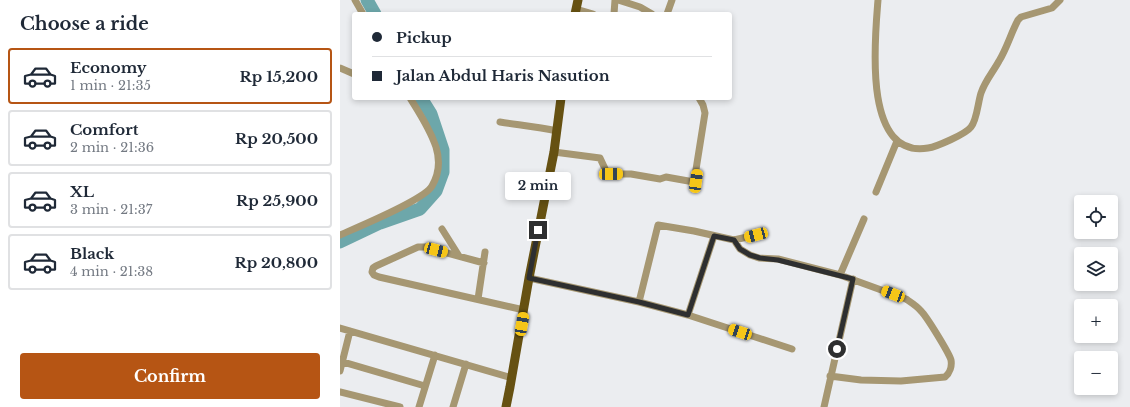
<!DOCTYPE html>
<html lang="en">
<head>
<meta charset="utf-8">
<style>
  :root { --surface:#fff; --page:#f2f2f3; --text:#1f2937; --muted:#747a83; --line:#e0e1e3; --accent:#b65514 }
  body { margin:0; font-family:"Libre Baskerville",serif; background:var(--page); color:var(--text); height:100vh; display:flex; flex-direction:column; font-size:15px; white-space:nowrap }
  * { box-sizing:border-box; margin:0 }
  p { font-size:13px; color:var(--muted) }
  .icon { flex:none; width:22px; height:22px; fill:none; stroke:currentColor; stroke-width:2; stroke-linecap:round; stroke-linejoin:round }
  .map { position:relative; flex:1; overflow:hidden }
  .panel { display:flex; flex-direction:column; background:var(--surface); width:340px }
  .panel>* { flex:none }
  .hud { position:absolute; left:12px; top:12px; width:380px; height:88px; border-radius:4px; box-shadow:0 2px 6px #0003; display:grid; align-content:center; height:88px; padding:0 20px; background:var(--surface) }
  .buttons { position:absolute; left:734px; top:195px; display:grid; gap:8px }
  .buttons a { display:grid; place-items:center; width:44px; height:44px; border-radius:4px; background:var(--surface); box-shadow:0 2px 6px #0003; font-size:20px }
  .end { position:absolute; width:18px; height:18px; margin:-9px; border:5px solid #2e2f30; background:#fff; box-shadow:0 0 0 2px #fff }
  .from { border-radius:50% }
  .bubble { position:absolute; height:28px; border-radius:4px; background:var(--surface); box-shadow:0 2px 6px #0003; font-size:13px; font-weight:700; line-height:28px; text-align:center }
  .car { position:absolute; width:12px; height:24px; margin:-12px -6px; border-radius:5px; box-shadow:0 0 3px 1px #0007; background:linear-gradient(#f5c518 24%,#345 0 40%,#f5c518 0 76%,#345 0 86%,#f5c518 0) }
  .hud b { display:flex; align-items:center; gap:14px; height:38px; font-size:15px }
  .hud b+b { border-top:1px solid var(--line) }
  .hud i { width:10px; height:10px; background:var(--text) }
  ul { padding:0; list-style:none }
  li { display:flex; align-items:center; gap:12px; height:56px; margin:0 8px 6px; padding:0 12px; border:2px solid var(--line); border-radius:4px }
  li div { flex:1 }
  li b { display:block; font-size:15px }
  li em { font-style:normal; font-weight:700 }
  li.selected { border-color:var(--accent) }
  li>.icon { width:36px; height:36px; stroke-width:1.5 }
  h2 { padding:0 20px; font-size:18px; line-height:48px }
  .primary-button { display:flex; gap:8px; margin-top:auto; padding:8px 20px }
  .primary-button a { flex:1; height:46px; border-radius:4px; background:var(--accent); color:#fff; font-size:16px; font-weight:700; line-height:46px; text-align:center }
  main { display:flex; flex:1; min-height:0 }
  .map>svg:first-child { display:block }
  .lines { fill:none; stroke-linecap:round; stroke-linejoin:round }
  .river { stroke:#6da7aa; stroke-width:13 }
  .minor { stroke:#a69772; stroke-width:7 }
  .major { stroke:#665112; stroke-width:9 }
  .route { stroke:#2e2f30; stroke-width:5 }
</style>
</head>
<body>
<main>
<section class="panel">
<h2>Choose a ride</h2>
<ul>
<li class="selected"><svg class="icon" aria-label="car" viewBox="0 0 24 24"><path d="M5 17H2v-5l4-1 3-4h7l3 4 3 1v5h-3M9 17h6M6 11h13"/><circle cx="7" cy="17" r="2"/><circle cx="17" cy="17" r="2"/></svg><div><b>Economy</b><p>1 min · 21:35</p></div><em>Rp 15,200</em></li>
<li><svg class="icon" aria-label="car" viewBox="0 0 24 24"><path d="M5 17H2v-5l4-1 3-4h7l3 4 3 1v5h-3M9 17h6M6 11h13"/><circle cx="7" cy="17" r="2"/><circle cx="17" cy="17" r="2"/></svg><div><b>Comfort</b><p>2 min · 21:36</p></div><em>Rp 20,500</em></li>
<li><svg class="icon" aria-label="car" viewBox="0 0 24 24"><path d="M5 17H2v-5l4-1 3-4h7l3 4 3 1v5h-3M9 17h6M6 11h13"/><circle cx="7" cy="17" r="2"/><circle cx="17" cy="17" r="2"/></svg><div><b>XL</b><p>3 min · 21:37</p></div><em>Rp 25,900</em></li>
<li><svg class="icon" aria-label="car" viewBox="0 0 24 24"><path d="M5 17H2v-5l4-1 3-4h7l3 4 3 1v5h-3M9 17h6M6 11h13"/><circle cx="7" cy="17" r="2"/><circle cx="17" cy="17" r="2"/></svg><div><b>Black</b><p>4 min · 21:38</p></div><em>Rp 20,800</em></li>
</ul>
<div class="primary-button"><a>Confirm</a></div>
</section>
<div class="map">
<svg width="790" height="407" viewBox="0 0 790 407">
  <rect width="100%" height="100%" fill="#ebedf0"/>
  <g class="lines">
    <path class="river" d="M27,0L35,14
      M0,242L40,223L80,209L96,191L103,172V150L91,114L81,98"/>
    <path class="minor" d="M15,0L23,14
      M278,0L300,7L312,14
      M538,0C535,38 522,159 588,148C596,147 626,134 631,127C637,120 638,102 641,93C645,81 653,72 659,61C667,48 671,33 678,20L681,17L712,8L720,0
      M236,9L253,14
      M274,14L275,0
      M327,14L332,0
      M0,68L14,74
      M160,122C179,125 198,127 217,131
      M214,152L260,158L267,173L268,174H291L320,179L326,177L354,182L365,113L363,105L359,98
      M536,192L557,141
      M102,229L119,256
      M0,235C18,227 84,200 92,186C99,174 100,160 96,147C90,129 80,114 70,98
      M394,240L400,249L410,255L419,258L438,259L500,275
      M144,263L85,247H78L36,266L33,268L32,272L34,275L39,277L184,310
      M189,278L299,302L318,225L354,231L394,240L416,235
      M138,299L145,252
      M299,302L348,315L452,349
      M348,315L374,236
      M0,328L172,378
      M0,361L85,386
      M0,371L10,331
      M490,376L521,380L561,381L605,377C610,373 612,366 611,360C609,353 587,317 581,311C577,306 572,303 566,299L500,275L524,219
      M0,392L60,407
      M79,407L95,355
      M113,407L126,364
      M484,407L513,279"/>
    <path class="major" d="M235,14L238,0
      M166,407L170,387L189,278L214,152L221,98"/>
  </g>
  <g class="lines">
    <path class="route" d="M198,230L189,278L299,302L348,315L374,236L394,240L400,249L410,255L420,258L438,260L513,279L497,349"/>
  </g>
</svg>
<div class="buttons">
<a><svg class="icon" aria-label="locate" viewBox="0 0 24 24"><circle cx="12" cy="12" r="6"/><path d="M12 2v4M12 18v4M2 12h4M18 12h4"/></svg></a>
<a><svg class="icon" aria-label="layers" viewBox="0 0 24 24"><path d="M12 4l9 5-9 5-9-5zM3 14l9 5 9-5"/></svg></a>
<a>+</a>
<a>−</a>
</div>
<i class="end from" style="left:497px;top:349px"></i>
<i class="end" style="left:198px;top:230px"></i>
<div class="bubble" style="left:165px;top:172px;width:66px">2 min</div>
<i class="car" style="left:271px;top:174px;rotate:89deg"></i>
<i class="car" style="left:356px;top:181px;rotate:8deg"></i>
<i class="car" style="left:416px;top:235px;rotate:255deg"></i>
<i class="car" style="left:96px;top:250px;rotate:105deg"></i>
<i class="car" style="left:553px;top:294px;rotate:291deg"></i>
<i class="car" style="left:182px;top:324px;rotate:10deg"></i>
<i class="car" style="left:400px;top:332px;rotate:288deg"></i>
<div class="hud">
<b><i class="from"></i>Pickup</b>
<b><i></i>Jalan Abdul Haris Nasution</b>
</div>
</div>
</main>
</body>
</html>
